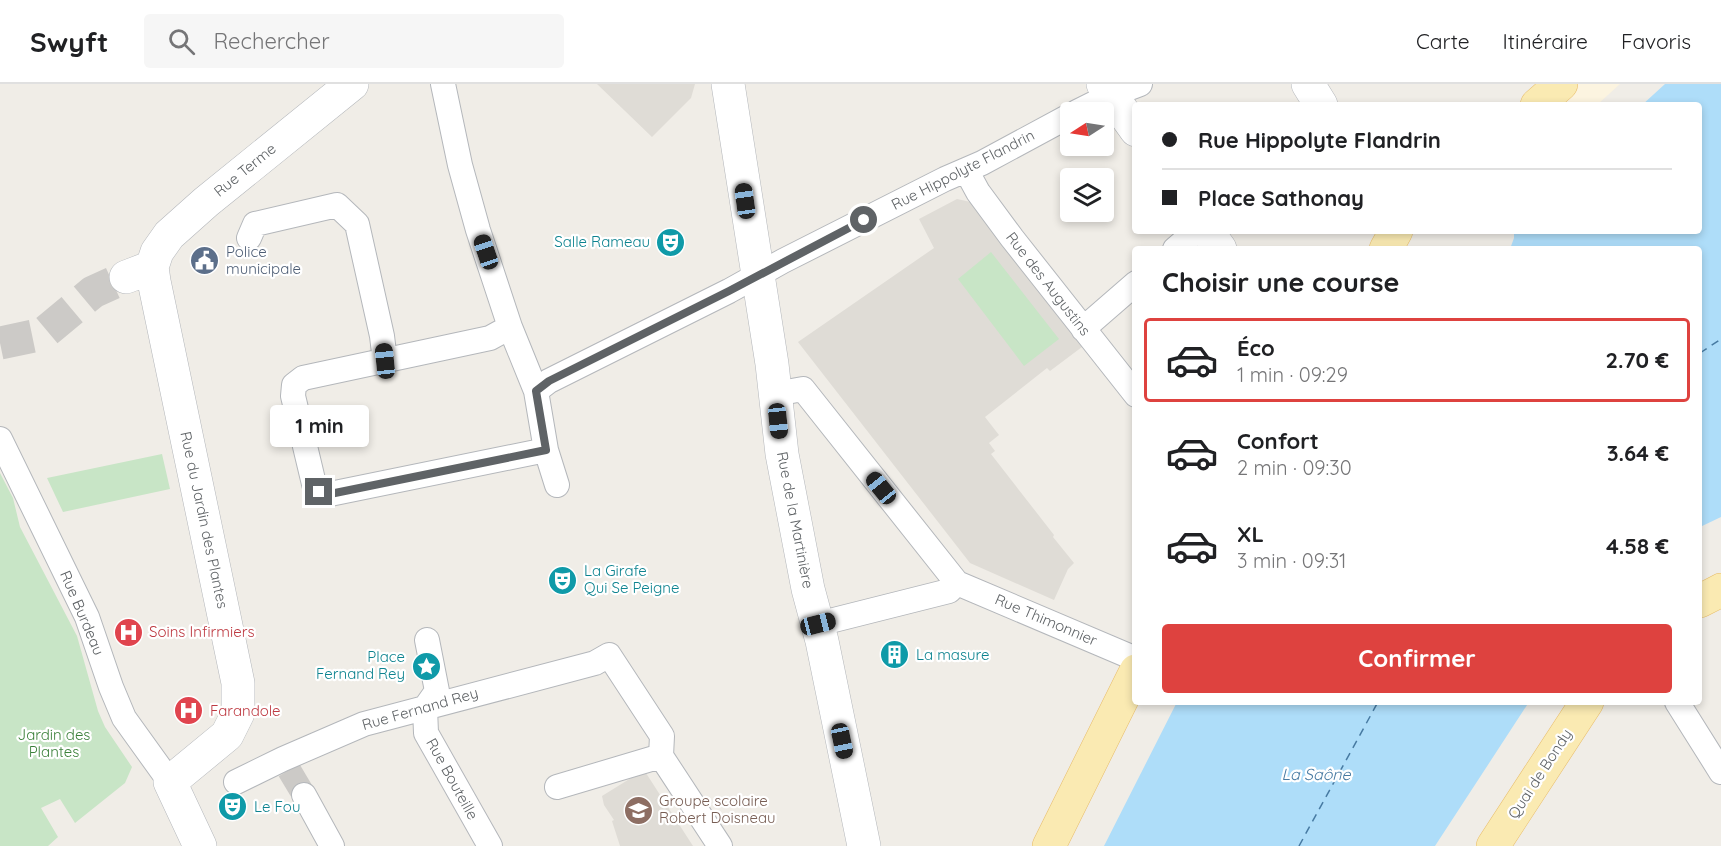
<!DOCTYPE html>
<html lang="fr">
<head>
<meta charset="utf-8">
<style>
  :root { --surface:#fff; --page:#f6f6f6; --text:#202124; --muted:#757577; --line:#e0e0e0; --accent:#de423f }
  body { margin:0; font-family:Quicksand,sans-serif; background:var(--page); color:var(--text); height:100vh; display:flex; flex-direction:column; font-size:22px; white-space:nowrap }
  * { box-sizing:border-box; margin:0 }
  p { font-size:20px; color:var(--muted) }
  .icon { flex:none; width:33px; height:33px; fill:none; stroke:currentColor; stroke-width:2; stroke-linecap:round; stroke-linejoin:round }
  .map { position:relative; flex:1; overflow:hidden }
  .details { position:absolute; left:1132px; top:162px; width:570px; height:459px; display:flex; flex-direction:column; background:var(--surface); border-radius:6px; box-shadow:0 3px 9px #0003 }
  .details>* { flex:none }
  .banner { position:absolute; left:1132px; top:18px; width:570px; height:132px; border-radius:6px; box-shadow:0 3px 9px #0003; display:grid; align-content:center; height:132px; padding:0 30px; background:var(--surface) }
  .needle { width:39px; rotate:258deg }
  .tools { position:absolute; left:1060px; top:18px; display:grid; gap:12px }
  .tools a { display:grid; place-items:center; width:54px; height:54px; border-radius:6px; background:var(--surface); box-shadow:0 3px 9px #0003; font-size:30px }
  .end { position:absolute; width:27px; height:27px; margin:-14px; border:8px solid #5f6366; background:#fff; box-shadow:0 0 0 3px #fff }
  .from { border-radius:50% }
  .bubble { position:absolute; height:42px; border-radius:6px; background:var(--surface); box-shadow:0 3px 9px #0003; font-size:20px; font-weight:700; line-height:42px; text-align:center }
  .car { position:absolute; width:18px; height:36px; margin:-18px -9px; border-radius:8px; box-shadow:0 0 4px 2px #0007; background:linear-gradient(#222 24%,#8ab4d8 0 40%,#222 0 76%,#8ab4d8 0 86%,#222 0) }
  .banner b { display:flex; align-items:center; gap:21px; height:57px; font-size:22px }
  .banner b+b { border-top:2px solid var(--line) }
  .banner i { width:15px; height:15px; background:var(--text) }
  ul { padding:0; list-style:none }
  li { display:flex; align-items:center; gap:18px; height:84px; margin:0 12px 9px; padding:0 18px; border:3px solid transparent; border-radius:6px }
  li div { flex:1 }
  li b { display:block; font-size:22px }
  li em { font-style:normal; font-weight:700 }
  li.active { border-color:var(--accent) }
  li>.icon { width:54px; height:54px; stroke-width:1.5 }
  h2 { padding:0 30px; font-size:27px; line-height:72px }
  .action { display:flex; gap:12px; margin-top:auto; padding:12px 30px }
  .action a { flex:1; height:69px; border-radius:6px; background:var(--accent); color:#fff; font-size:24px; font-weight:700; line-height:69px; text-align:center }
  header { display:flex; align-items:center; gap:36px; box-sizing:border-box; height:84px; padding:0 30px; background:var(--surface); border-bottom:2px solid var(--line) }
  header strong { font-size:28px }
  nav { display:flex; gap:33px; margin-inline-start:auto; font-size:21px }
  .search { width:420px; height:54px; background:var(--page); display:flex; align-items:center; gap:15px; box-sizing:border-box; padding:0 21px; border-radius:6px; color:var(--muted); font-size:22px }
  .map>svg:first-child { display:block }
  .commercial { fill:#fcf4e0 }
  .education { fill:#dfdcd6 }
  .green { fill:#c8e5c6 }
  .water { fill:#aeddf9 }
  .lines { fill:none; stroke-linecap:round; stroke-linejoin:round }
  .ferry { stroke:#477aa2; stroke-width:1.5; stroke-dasharray:8 6; stroke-linecap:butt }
  .street-tunnel { stroke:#cccac7; stroke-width:24; stroke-dasharray:24 12; stroke-linecap:butt }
  .secondary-tunnel { stroke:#cccac7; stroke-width:33; stroke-dasharray:33 16; stroke-linecap:butt }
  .street-casing { stroke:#b4b7bb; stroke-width:26 }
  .secondary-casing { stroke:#b4b7bb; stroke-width:34 }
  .primary-casing { stroke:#e8bc68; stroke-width:34 }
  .street { stroke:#fff; stroke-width:24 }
  .secondary { stroke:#fff; stroke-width:33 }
  .primary { stroke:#faeab2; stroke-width:33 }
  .route { stroke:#5f6366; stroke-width:8 }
  .labels { text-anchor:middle; stroke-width:4.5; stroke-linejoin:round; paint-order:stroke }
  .street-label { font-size:15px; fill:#5f6366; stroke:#fff }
  .culture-label { font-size:15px; fill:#0d838f; stroke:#fff; text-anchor:start }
  .service-label { font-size:15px; fill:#4e5e75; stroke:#fff; text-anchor:start }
  .health-label { font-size:15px; fill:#be3a42; stroke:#fff; text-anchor:start }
  .park-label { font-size:15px; fill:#3c813b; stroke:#fff }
  .education-label { font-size:15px; fill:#785e54; stroke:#fff; text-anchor:start }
  .water-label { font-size:16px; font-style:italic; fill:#477aa2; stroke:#fff }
</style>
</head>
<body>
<header>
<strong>Swyft</strong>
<div class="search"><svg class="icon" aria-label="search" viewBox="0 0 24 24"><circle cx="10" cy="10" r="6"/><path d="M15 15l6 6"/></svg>Rechercher</div>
<nav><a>Carte</a><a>Itinéraire</a><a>Favoris</a></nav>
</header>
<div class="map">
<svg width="1721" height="762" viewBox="0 0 1721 762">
  <rect width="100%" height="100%" fill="#f0ede7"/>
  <path class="commercial" d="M1568,0H1620L1597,21H1545Z"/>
  <path class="education" d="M597,0H695L691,14L652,53Z
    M957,115L975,119L1082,263L1050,287L1047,284L985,333L999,351L989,359L995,367L991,370L1054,451L1053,453L1074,479L1068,485L1054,516L970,479L798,258L934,164L919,135Z
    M644,686L693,762H620L612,737L614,736L604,721L602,712Z"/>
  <path class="green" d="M991,168L1059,255L1024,282L958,195Z
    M162,370L170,405L63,428L47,394Z
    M0,389L13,414L20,443L77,552L98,627L105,643L132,683L125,699L75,739L60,715L41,724L58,753L48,762H0Z"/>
  <path class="water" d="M1665,0H1721V433L1700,443V165H1510L1514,154V147H1700V21H1642Z
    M1177,618H1529L1435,762H1104Z"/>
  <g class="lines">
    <path class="ferry" d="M1700,269L1721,255
      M1299,762L1378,618"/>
    <path class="street-tunnel" d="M289,686L304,711"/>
    <path class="secondary-tunnel" d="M0,259L43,250L93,208L126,193"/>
    <defs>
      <path id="street" d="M443,0L460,81L478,146L510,243L536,307L546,366L557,401
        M1077,28L1111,11L1140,0
        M966,86L978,108L1012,154L1136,311
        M249,154L255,140L337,121L357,140L382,252L385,277
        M1175,165L1196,147
        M510,243L490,254L303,294L294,301L293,312L314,400L319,408L330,410L546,366
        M1083,245L1136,199
        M536,307L549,297L729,207L783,177L945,95L982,79L1071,31
        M775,310L803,305L957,499
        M0,355L87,533L111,603L124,634L170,698
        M957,499L1136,575
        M818,540L949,507L957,499
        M1677,618L1721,688
        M425,624L426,649L490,762
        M425,624L437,607L427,556
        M236,698L283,675L364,640L595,579L609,571L662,652L661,672L720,762
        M557,703L661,672
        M304,711L332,762"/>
      <path id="secondary" d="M728,0L772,280L782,370L808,505L822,557L864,762
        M1103,0L1136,46
        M1308,0L1321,21
        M1207,147L1220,165
        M126,193L152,183
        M200,762L170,698L227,651L238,629V599L154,197L152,183L157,168L169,151L206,118L352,0"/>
      <path id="primary" d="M1537,21L1561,0
        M1386,165L1396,147
        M1700,517L1721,506
        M1049,762L1136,587
        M1493,762L1587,618"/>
    </defs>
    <use href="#street" class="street-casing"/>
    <use href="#secondary" class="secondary-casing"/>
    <use href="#primary" class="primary-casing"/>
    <use href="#street" class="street"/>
    <use href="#secondary" class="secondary"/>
    <use href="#primary" class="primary"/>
  </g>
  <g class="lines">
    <path class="route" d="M319,408L330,410L546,366L536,307L549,297L729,207L864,136"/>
  </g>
  <defs>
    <symbol id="theatre-disc" viewBox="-11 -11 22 22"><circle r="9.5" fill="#0f9aa8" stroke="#fff"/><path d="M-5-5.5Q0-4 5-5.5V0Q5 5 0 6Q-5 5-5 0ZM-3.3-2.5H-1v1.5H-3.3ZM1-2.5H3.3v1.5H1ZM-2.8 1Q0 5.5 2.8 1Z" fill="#fff"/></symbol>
    <symbol id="civic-disc" viewBox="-11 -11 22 22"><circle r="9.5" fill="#5c6f8a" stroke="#fff"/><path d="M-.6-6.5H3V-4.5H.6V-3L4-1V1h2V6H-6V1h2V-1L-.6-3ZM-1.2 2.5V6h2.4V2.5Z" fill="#fff"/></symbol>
    <symbol id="hospital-disc" viewBox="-11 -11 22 22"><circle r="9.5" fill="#e0444e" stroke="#fff"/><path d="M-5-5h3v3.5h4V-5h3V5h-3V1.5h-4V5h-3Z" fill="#fff"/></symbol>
    <symbol id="building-disc" viewBox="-11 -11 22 22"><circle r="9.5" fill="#0f9aa8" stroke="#fff"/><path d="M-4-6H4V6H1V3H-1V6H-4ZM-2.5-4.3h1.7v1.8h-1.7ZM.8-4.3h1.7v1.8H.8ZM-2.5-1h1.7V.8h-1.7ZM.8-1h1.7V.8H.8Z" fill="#fff"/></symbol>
    <symbol id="sight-disc" viewBox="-11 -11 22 22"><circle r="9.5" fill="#0f9aa8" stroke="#fff"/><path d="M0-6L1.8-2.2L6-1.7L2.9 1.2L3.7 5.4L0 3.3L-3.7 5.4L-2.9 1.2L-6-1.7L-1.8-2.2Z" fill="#fff"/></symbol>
    <symbol id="school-disc" viewBox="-11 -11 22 22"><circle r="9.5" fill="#8d6e63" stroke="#fff"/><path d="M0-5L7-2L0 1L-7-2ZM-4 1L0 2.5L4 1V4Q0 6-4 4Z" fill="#fff"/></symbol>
  </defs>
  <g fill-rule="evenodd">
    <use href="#theatre-disc" x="654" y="142" width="33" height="33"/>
    <use href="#civic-disc" x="188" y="160" width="33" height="33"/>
    <use href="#theatre-disc" x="546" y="480" width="33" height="33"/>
    <use href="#hospital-disc" x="112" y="532" width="33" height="33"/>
    <use href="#building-disc" x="878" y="554" width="33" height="33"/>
    <use href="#sight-disc" x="410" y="566" width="33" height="33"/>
    <use href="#hospital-disc" x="172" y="610" width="33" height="33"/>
    <use href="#theatre-disc" x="216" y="706" width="33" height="33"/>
    <use href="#school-disc" x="622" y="710" width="33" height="33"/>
  </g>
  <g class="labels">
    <g class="street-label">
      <text transform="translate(245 86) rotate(-39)" y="5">Rue Terme</text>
      <text transform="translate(963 86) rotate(-27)" y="5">Rue Hippolyte Flandrin</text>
      <text transform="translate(1048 200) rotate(52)" y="5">Rue des Augustins</text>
      <text transform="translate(204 436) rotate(78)" y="5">Rue du Jardin des Plantes</text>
      <text transform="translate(795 436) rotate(79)" y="5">Rue de la Martinière</text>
      <text transform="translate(82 529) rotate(67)" y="5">Rue Burdeau</text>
      <text transform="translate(1046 536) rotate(23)" y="5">Rue Thimonnier</text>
      <text transform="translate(420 625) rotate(-16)" y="5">Rue Fernand Rey</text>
      <text transform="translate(1540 690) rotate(-57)" y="5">Quai de Bondy</text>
      <text transform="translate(452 695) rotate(61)" y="5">Rue Bouteille</text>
    </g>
    <g class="culture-label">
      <text x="650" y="163" text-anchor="end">Salle Rameau</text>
      <text x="584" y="492">La Girafe<tspan x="584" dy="17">Qui Se Peigne</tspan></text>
      <text x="916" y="576">La masure</text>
      <text x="405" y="578" text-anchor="end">Place<tspan x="405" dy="17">Fernand Rey</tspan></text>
      <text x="254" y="728">Le Fou</text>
    </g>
    <g class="service-label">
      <text x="226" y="173">Police<tspan x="226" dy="17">municipale</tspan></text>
    </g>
    <g class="health-label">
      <text x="149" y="553">Soins Infirmiers</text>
      <text x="210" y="632">Farandole</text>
    </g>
    <g class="park-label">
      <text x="54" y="656">Jardin des<tspan x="54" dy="17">Plantes</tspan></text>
    </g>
    <g class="education-label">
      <text x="659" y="722">Groupe scolaire<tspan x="659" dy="17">Robert Doisneau</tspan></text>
    </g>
    <g class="water-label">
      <text x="1316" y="696">La Saône</text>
    </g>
  </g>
</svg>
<div class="tools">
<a><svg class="needle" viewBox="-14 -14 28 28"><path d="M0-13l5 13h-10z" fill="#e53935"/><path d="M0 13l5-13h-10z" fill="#757577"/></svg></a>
<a><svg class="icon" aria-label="layers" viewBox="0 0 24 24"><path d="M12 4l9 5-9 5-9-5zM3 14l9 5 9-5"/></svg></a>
</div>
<i class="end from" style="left:864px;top:136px"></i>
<i class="end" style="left:319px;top:408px"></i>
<div class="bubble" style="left:270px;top:321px;width:99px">1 min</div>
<i class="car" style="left:745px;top:117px;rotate:352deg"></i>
<i class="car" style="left:486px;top:168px;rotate:341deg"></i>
<i class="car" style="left:385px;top:277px;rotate:354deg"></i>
<i class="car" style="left:778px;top:337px;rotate:174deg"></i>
<i class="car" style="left:881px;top:404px;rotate:321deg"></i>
<i class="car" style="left:818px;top:540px;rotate:76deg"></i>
<i class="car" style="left:842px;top:657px;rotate:168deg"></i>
<div class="banner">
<b><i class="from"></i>Rue Hippolyte Flandrin</b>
<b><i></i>Place Sathonay</b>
</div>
<section class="details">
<h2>Choisir une course</h2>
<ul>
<li class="active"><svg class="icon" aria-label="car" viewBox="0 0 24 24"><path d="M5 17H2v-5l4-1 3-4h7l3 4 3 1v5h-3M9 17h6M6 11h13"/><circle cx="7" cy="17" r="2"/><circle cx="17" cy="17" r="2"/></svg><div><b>Éco</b><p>1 min · 09:29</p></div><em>2.70 €</em></li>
<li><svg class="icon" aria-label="car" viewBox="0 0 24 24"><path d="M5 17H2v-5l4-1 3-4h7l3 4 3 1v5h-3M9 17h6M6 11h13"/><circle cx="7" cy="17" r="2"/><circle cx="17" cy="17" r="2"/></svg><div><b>Confort</b><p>2 min · 09:30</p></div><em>3.64 €</em></li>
<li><svg class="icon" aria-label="car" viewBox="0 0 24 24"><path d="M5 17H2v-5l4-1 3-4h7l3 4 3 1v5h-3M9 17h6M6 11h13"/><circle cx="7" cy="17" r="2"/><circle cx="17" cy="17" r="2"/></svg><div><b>XL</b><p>3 min · 09:31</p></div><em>4.58 €</em></li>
</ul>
<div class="action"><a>Confirmer</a></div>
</section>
</div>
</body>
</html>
